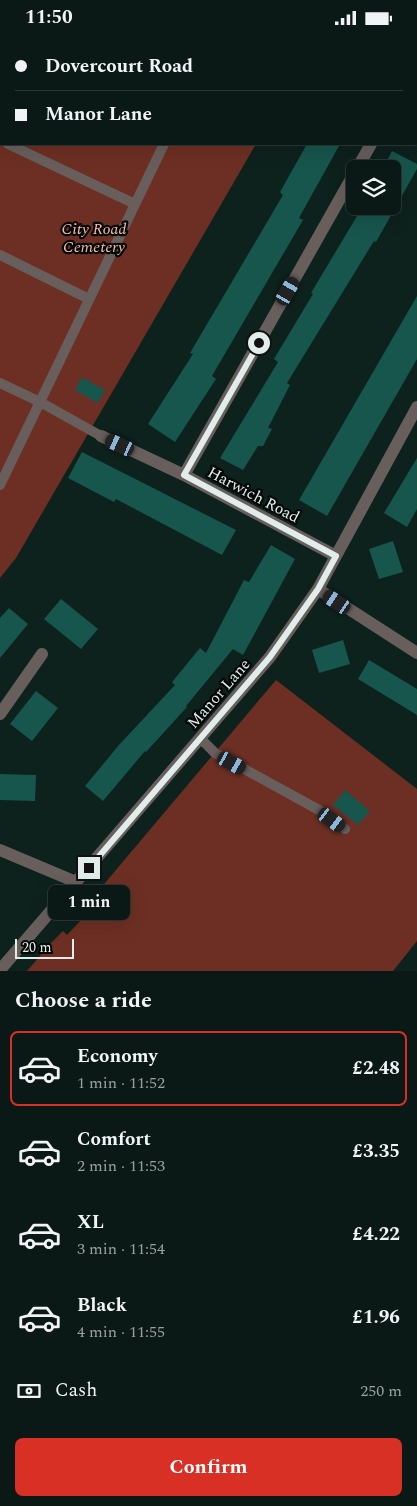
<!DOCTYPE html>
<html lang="en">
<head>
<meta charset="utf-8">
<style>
  :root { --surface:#0a1916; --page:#13221f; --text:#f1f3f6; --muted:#99a0a1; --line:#2a3835; --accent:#d93025 }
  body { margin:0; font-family:Spectral,serif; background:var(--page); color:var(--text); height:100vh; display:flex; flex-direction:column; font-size:19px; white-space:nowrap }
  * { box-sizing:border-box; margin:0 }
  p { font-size:16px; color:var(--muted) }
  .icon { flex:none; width:28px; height:28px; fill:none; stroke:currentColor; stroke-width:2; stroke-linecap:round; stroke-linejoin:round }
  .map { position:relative; height:936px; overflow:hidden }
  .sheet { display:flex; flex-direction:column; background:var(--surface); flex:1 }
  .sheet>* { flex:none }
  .guide { position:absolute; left:0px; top:0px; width:418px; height:110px; box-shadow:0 5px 20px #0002,0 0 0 1px var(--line); display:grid; align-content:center; height:110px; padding:0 15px; background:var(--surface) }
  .fabs { position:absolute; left:346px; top:125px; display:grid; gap:10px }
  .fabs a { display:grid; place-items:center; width:55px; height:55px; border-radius:8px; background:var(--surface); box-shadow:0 5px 20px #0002,0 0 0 1px var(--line); font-size:25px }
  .scale { position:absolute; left:15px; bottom:12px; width:59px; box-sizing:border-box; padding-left:5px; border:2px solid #e1edea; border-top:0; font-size:14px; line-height:18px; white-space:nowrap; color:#e1edea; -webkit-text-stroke:4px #030907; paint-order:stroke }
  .end { position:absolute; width:22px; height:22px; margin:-11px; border:6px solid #e1edea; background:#111; box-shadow:0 0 0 2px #111 }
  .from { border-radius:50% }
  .bubble { position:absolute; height:35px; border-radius:8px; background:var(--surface); box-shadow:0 5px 20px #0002,0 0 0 1px var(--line); font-size:16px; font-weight:700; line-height:35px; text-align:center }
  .car { position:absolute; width:15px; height:30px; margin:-15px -8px; border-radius:6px; box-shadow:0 0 4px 1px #0007; background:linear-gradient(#222 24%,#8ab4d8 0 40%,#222 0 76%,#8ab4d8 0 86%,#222 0) }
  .guide b { display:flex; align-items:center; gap:18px; height:48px; font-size:19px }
  .guide b+b { border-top:1px solid var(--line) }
  .guide i { width:12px; height:12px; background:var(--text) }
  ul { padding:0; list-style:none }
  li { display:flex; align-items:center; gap:15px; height:75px; margin:0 10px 8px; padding:0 5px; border:2px solid transparent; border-radius:8px }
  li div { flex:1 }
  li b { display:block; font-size:19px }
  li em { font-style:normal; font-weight:700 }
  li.current { border-color:var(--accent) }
  li>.icon { width:45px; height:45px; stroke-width:1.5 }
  h2 { padding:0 15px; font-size:22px; line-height:60px }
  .pay { display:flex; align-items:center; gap:12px; height:55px; padding:0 15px; font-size:19px }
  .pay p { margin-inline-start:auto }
  .primary-button { display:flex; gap:10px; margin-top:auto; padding:10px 15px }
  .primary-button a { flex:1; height:58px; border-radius:8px; background:var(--accent); color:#fff; font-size:20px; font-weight:700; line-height:58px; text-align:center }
  .status { display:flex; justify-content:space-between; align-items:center; height:35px; padding:0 25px; background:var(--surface); direction:ltr }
  .status svg { height:14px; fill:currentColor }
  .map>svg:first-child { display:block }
  .green { fill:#6d2f23 }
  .building { fill:#17564d }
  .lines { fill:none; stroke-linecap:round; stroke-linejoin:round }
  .service { stroke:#685f5d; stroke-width:10 }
  .minor { stroke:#685f5d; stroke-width:12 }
  .route { stroke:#e1edea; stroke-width:6 }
  .labels { text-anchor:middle; stroke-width:4.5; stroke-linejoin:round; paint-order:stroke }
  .park-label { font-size:16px; font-style:italic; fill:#fcb8a9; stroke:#030907 }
  .street-label { font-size:16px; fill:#e1edea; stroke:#030907 }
</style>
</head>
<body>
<div class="status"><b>11:50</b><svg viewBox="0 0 49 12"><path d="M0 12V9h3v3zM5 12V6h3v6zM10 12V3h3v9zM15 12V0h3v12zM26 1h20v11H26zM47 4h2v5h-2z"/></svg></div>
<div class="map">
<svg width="417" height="936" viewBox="0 0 417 936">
  <rect width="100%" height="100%" fill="#0d211d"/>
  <path class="green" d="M0,0H319L1,1V109H256L16,523L0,543Z
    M276,645L417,754V906L393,936H27L50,909L63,896L67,900L99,866L94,861Z"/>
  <path class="building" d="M307,109H340L299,183L303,185L212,341L216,344L175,407L148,389L193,319L190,318L283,160L280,157Z
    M392,116L417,129V134L376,207L374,206L287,348L290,350L268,393L272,394L263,411H258L243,435L220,423L278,327L274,324L313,259L311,258L363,171H392V134H383Z
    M417,261V324L327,481L299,465Z
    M82,342L105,355L98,368L75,355Z
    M82,417L236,495L222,520L116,464L114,467L68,443Z
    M417,423V474L407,492L384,478Z
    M393,506L403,537L379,544L369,514Z
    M271,510L295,524L243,620L233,614L186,671L187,672L146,717L145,716L103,766L85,751L119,710L175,650L172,647L200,613L206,618L244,545L249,547Z
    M61,564L98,594L81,614L44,584Z
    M9,573L28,589L0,623V583Z
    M343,605L350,629L319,638L312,615Z
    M369,625L417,654V680L358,644Z
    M36,656L58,673L32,706L10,689Z
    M0,739L36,740L35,766L0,765Z
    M345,755L370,776L358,790L333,770Z"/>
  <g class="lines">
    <path class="service" d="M216,1V0
      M8,109L135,169
      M0,220L89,264
      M0,348L40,367L101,401
      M0,450L164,109
      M200,703L215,718L319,775L345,794"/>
    <path class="minor" d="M416,31L417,30
      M416,96H417
      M357,134L371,109
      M101,401L184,440L336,521
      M184,440L355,137
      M318,554L417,618
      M0,679L42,619
      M0,815L76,847
      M0,935L270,622L318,554L417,372"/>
  </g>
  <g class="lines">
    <path class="route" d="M89,833L270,622L318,554L336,521L184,440L259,308"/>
  </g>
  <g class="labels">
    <g class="park-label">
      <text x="94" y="199">City Road<tspan x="94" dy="18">Cemetery</tspan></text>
    </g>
    <g class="street-label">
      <text transform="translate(254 459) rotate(28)" y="6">Harwich Road</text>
      <text transform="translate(218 658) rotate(-49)" y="6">Manor Lane</text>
    </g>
  </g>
</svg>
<div class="fabs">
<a><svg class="icon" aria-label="layers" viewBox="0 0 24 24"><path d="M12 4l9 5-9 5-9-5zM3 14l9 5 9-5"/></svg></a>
</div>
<div class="scale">20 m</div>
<i class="end from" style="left:259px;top:308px"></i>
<i class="end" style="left:89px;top:833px"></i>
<div class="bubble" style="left:48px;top:850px;width:82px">1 min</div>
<i class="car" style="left:288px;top:256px;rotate:30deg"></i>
<i class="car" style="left:120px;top:410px;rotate:295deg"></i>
<i class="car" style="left:337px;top:567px;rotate:304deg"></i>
<i class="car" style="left:232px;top:728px;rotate:119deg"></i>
<i class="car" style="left:332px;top:785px;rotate:126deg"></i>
<div class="guide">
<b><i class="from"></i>Dovercourt Road</b>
<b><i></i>Manor Lane</b>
</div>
</div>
<section class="sheet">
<h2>Choose a ride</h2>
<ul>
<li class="current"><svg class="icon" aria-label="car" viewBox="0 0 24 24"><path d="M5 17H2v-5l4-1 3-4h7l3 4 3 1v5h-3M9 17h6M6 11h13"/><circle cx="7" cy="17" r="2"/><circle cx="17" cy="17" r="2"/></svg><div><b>Economy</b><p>1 min · 11:52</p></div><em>£2.48</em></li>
<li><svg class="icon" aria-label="car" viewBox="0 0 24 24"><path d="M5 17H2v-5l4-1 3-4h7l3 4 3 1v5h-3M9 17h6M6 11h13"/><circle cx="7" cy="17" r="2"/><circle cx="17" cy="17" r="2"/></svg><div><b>Comfort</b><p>2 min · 11:53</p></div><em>£3.35</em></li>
<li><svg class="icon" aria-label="car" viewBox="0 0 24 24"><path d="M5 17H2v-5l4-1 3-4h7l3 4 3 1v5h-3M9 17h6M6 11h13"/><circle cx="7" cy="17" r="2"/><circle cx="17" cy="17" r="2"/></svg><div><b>XL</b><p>3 min · 11:54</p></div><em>£4.22</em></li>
<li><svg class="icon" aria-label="car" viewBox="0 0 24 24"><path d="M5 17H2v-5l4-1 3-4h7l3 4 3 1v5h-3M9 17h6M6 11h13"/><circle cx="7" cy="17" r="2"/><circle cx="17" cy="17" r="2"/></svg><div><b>Black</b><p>4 min · 11:55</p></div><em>£1.96</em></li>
</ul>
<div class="pay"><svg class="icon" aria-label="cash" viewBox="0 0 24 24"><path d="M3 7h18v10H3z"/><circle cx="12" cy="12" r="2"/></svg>Cash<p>250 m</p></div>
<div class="primary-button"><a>Confirm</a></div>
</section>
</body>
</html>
